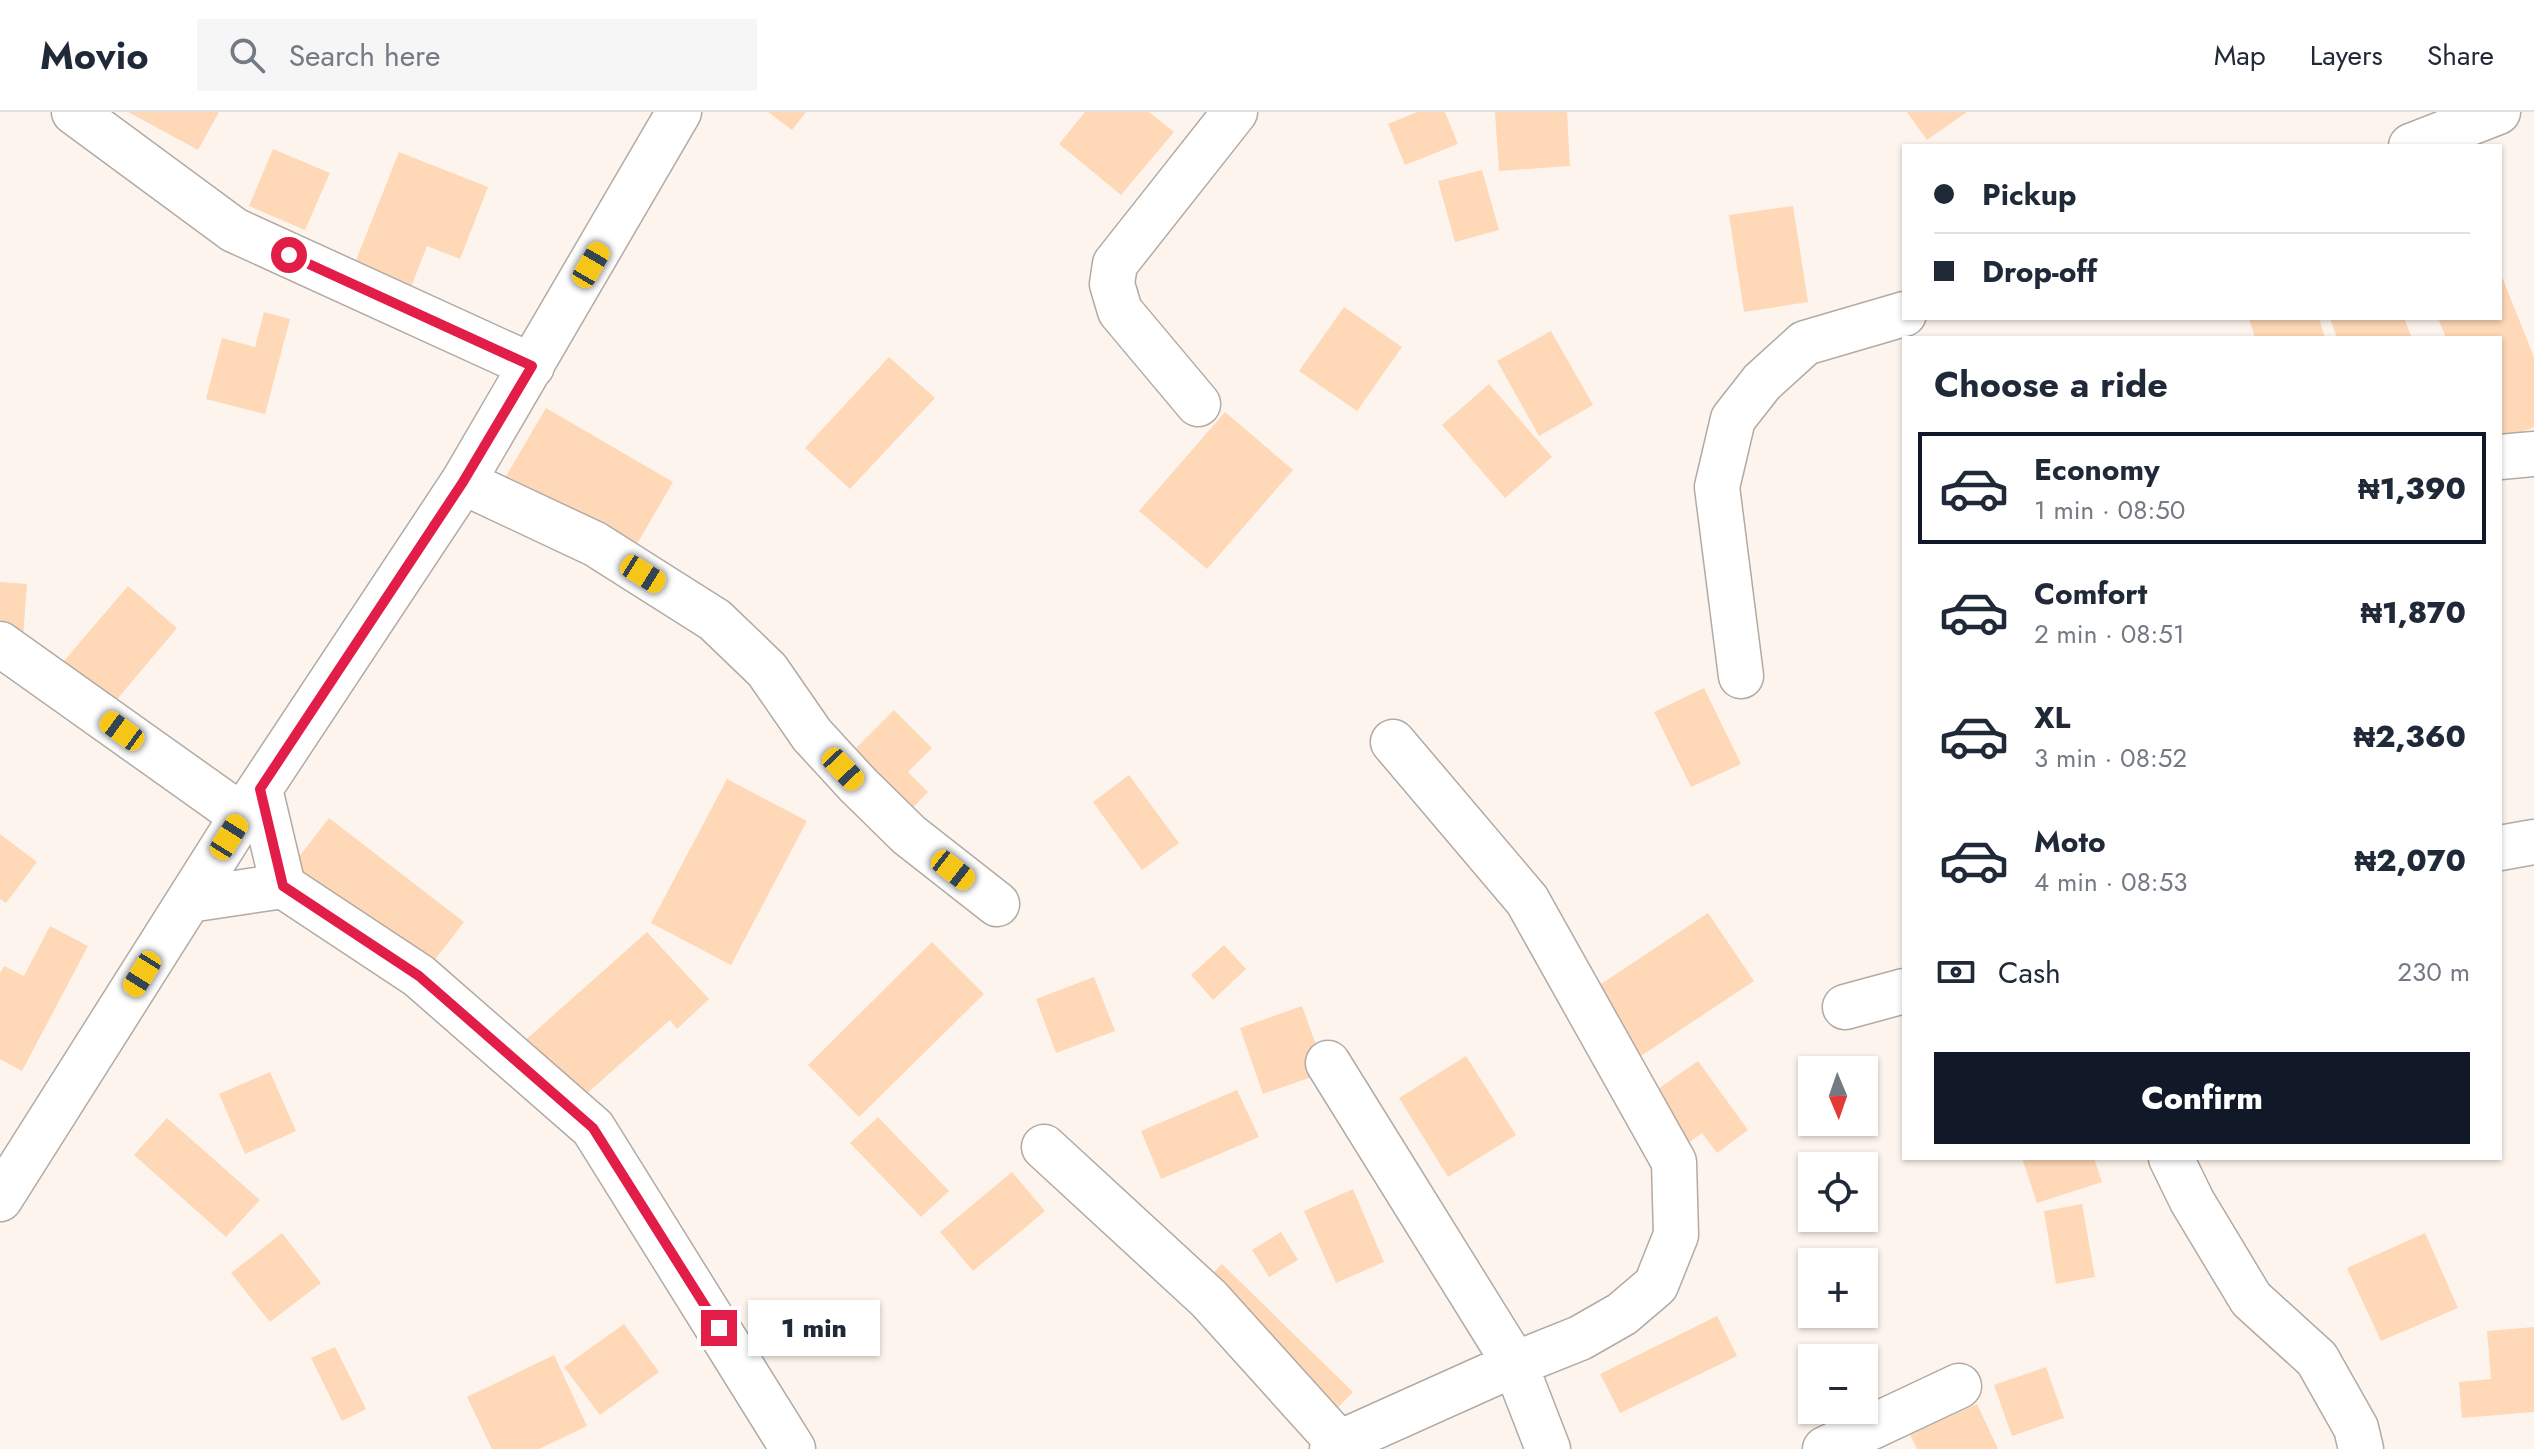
<!DOCTYPE html>
<html lang="en">
<head>
<meta charset="utf-8">
<style>
  :root { --surface:#fff; --page:#f6f6f7; --text:#1f2937; --muted:#747a83; --line:#e0e1e3; --accent:#111827 }
  body { margin:0; font-family:Jost,sans-serif; background:var(--page); color:var(--text); height:100vh; display:flex; flex-direction:column; font-size:30px; white-space:nowrap }
  * { box-sizing:border-box; margin:0 }
  p { font-size:26px; color:var(--muted) }
  .icon { flex:none; width:44px; height:44px; fill:none; stroke:currentColor; stroke-width:2; stroke-linecap:round; stroke-linejoin:round }
  .map { position:relative; flex:1; overflow:hidden }
  .side { position:absolute; left:1902px; top:224px; width:600px; height:824px; display:flex; flex-direction:column; background:var(--surface); border-radius:0px; box-shadow:0 2px 6px #0004 }
  .side>* { flex:none }
  .banner { position:absolute; left:1902px; top:32px; width:600px; height:176px; border-radius:0px; box-shadow:0 2px 6px #0004; display:grid; align-content:center; height:176px; padding:0 32px; background:var(--surface) }
  .needle { width:52px; rotate:178deg }
  .buttons { position:absolute; left:1798px; top:944px; display:grid; gap:16px }
  .buttons a { display:grid; place-items:center; width:80px; height:80px; border-radius:0px; background:var(--surface); box-shadow:0 2px 6px #0004; font-size:40px }
  .end { position:absolute; width:36px; height:36px; margin:-18px; border:10px solid #e11d48; background:#fff; box-shadow:0 0 0 4px #fff }
  .from { border-radius:50% }
  .bubble { position:absolute; height:56px; border-radius:0px; background:var(--surface); box-shadow:0 2px 6px #0004; font-size:26px; font-weight:800; line-height:56px; text-align:center }
  .car { position:absolute; width:24px; height:48px; margin:-24px -12px; border-radius:10px; box-shadow:0 0 6px 2px #0007; background:linear-gradient(#f5c518 24%,#345 0 40%,#f5c518 0 76%,#345 0 86%,#f5c518 0) }
  .banner b { display:flex; align-items:center; gap:28px; height:76px; font-size:30px }
  .banner b+b { border-top:2px solid var(--line) }
  .banner i { width:20px; height:20px; background:var(--text) }
  ul { padding:0; list-style:none }
  li { display:flex; align-items:center; gap:24px; height:112px; margin:0 16px 12px; padding:0 16px; border:4px solid transparent; border-radius:0px }
  li div { flex:1 }
  li b { display:block; font-size:30px }
  li em { font-style:normal; font-weight:800 }
  li.on { border-color:var(--accent) }
  li>.icon { width:72px; height:72px; stroke-width:1.5 }
  h2 { padding:0 32px; font-size:36px; line-height:96px }
  .pay { display:flex; align-items:center; gap:20px; height:88px; padding:0 32px; font-size:30px }
  .pay p { margin-inline-start:auto }
  .cta { display:flex; gap:16px; margin-top:auto; padding:16px 32px }
  .cta a { flex:1; height:92px; border-radius:0px; background:var(--accent); color:#fff; font-size:32px; font-weight:800; line-height:92px; text-align:center }
  header { display:flex; align-items:center; gap:48px; box-sizing:border-box; height:112px; padding:0 40px; background:var(--surface); border-bottom:2px solid var(--line) }
  header strong { font-size:38px }
  nav { display:flex; gap:44px; margin-inline-start:auto; font-size:28px }
  .search { width:560px; height:72px; background:var(--page); display:flex; align-items:center; gap:20px; box-sizing:border-box; padding:0 28px; border-radius:0px; color:var(--muted); font-size:30px }
  .map>svg:first-child { display:block }
  .building { fill:#fed8b7 }
  .lines { fill:none; stroke-linecap:round; stroke-linejoin:round }
  .street-casing { stroke:#b2aaa3; stroke-width:47 }
  .street { stroke:#fff; stroke-width:44 }
  .route { stroke:#e11d48; stroke-width:10 }
</style>
</head>
<body>
<header>
<strong>Movio</strong>
<div class="search"><svg class="icon" aria-label="search" viewBox="0 0 24 24"><circle cx="10" cy="10" r="6"/><path d="M15 15l6 6"/></svg>Search here</div>
<nav><a>Map</a><a>Layers</a><a>Share</a></nav>
</header>
<div class="map">
<svg width="2534" height="1337" viewBox="0 0 2534 1337">
  <rect width="100%" height="100%" fill="#fdf5ed"/>
  <path class="building" d="M128,0H219L198,38Z
    M768,0H806L792,18Z
    M1085,0H1149L1174,20L1121,83L1059,32Z
    M1417,0H1445L1458,32L1405,53L1388,12Z
    M1495,0H1567L1570,54L1499,59Z
    M1907,0H1967L1927,28Z
    M273,37L330,61L305,118L249,94Z
    M399,40L488,75L460,147L427,134L406,188L349,166Z
    M1482,58L1499,118L1455,130L1438,69Z
    M1793,94L1808,190L1744,200L1729,103Z
    M2500,160L2534,245V315L2500,329V226H2446L2438,206H2500Z
    M1344,195L1402,235L1357,299L1299,259Z
    M264,200L290,207L265,302L206,287L222,226L255,235Z
    M2249,206H2319L2325,226H2255Z
    M2330,206H2404L2412,226H2337Z
    M1551,219L1593,293L1539,324L1497,249Z
    M889,245L935,286L850,377L805,336Z
    M1489,272L1552,345L1505,386L1442,313Z
    M546,296L673,370L630,444L502,371Z
    M1225,300L1293,358L1207,457L1139,399Z
    M0,470L27,472L22,539L0,537Z
    M128,474L177,516L114,591L64,549Z
    M1704,576L1741,652L1691,675L1654,600Z
    M894,598L932,636L908,660L928,680L895,714L836,656Z
    M1129,663L1179,731L1142,758L1093,690Z
    M727,667L807,709L731,853L651,811Z
    M329,706L464,810L416,872L281,768Z
    M0,722L37,750L6,791L0,787Z
    M1708,801L1754,869L1614,962L1568,894Z
    M50,814L88,834L22,959L0,947V861L4,854L24,864Z
    M647,820L709,887L677,917L670,908L566,1000L512,940Z
    M932,830L984,882L859,1005L808,953Z
    M1224,833L1246,857L1213,888L1191,863Z
    M1094,865L1115,919L1056,941L1036,887Z
    M1302,894L1326,960L1263,982L1240,916Z
    M1466,944L1516,1023L1448,1065L1399,986Z
    M1698,949L1748,1018L1717,1041L1702,1021L1669,1045L1632,995Z
    M270,960L296,1019L245,1042L219,982Z
    M1237,978L1259,1025L1161,1067L1141,1019Z
    M878,1005L949,1079L921,1105L850,1031Z
    M167,1006L260,1088L226,1125L134,1043Z
    M2022,1046H2094L2102,1070L2037,1091Z
    M1012,1060L1045,1099L973,1159L940,1120Z
    M1353,1077L1384,1150L1336,1171L1304,1099Z
    M2082,1092L2095,1165L2056,1172L2044,1099Z
    M1281,1120L1298,1148L1269,1165L1252,1138Z
    M282,1121L321,1171L270,1210L231,1161Z
    M2425,1121L2458,1196L2381,1229L2347,1156Z
    M1222,1152L1353,1280L1318,1316L1193,1181Z
    M1717,1204L1737,1244L1620,1301L1600,1262Z
    M624,1212L659,1260L600,1303L564,1255Z
    M2534,1215V1300L2462,1306L2459,1270L2491,1267L2487,1219Z
    M335,1235L366,1297L342,1309L311,1246Z
    M554,1243L587,1314L539,1337H492L467,1285Z
    M2046,1255L2064,1306L2012,1324L1994,1273Z
    M1977,1292L1998,1337H1917L1910,1323Z"/>
  <g class="lines">
    <defs>
      <path id="street" d="M74,0L234,118L532,254
        M2411,34L2498,0
        M1198,292L1120,199L1112,172L1115,152L1235,0
        M2500,345L2534,342
        M463,370L595,432L715,508L767,558L812,623L858,673L909,723L997,792
        M0,532L242,704
        M1741,564L1717,375L1733,307L1762,270L1805,231L1904,202
        M1393,630L1527,788L1674,1050L1676,1123L1656,1173L1622,1202L1580,1226L1515,1252L1548,1337
        M260,677L283,774
        M2500,736L2534,730
        M189,788L283,774L419,864L593,1016L793,1337
        M1845,895L1904,879
        M1328,951L1515,1252L1339,1331L1332,1337
        M1044,1035L1209,1187L1339,1331
        M2171,1046L2192,1089L2251,1187L2317,1247L2356,1316L2361,1337
        M0,1087L242,704L463,370L679,0
        M1825,1337L1959,1274"/>
    </defs>
    <use href="#street" class="street-casing"/>
    <use href="#street" class="street"/>
  </g>
  <g class="lines">
    <path class="route" d="M289,143L532,254L463,370L260,677L283,774L419,864L593,1016L719,1216"/>
  </g>
</svg>
<div class="buttons">
<a><svg class="needle" viewBox="-14 -14 28 28"><path d="M0-13l5 13h-10z" fill="#e53935"/><path d="M0 13l5-13h-10z" fill="#747a83"/></svg></a>
<a><svg class="icon" aria-label="locate" viewBox="0 0 24 24"><circle cx="12" cy="12" r="6"/><path d="M12 2v4M12 18v4M2 12h4M18 12h4"/></svg></a>
<a>+</a>
<a>−</a>
</div>
<i class="end from" style="left:289px;top:143px"></i>
<i class="end" style="left:719px;top:1216px"></i>
<div class="bubble" style="left:748px;top:1188px;width:132px">1 min</div>
<i class="car" style="left:591px;top:153px;rotate:30deg"></i>
<i class="car" style="left:643px;top:462px;rotate:122deg"></i>
<i class="car" style="left:122px;top:619px;rotate:306deg"></i>
<i class="car" style="left:843px;top:657px;rotate:137deg"></i>
<i class="car" style="left:229px;top:725px;rotate:32deg"></i>
<i class="car" style="left:953px;top:758px;rotate:128deg"></i>
<i class="car" style="left:142px;top:862px;rotate:212deg"></i>
<div class="banner">
<b><i class="from"></i>Pickup</b>
<b><i></i>Drop-off</b>
</div>
<section class="side">
<h2>Choose a ride</h2>
<ul>
<li class="on"><svg class="icon" aria-label="car" viewBox="0 0 24 24"><path d="M5 17H2v-5l4-1 3-4h7l3 4 3 1v5h-3M9 17h6M6 11h13"/><circle cx="7" cy="17" r="2"/><circle cx="17" cy="17" r="2"/></svg><div><b>Economy</b><p>1 min · 08:50</p></div><em>₦1,390</em></li>
<li><svg class="icon" aria-label="car" viewBox="0 0 24 24"><path d="M5 17H2v-5l4-1 3-4h7l3 4 3 1v5h-3M9 17h6M6 11h13"/><circle cx="7" cy="17" r="2"/><circle cx="17" cy="17" r="2"/></svg><div><b>Comfort</b><p>2 min · 08:51</p></div><em>₦1,870</em></li>
<li><svg class="icon" aria-label="car" viewBox="0 0 24 24"><path d="M5 17H2v-5l4-1 3-4h7l3 4 3 1v5h-3M9 17h6M6 11h13"/><circle cx="7" cy="17" r="2"/><circle cx="17" cy="17" r="2"/></svg><div><b>XL</b><p>3 min · 08:52</p></div><em>₦2,360</em></li>
<li><svg class="icon" aria-label="car" viewBox="0 0 24 24"><path d="M5 17H2v-5l4-1 3-4h7l3 4 3 1v5h-3M9 17h6M6 11h13"/><circle cx="7" cy="17" r="2"/><circle cx="17" cy="17" r="2"/></svg><div><b>Moto</b><p>4 min · 08:53</p></div><em>₦2,070</em></li>
</ul>
<div class="pay"><svg class="icon" aria-label="cash" viewBox="0 0 24 24"><path d="M3 7h18v10H3z"/><circle cx="12" cy="12" r="2"/></svg>Cash<p>230 m</p></div>
<div class="cta"><a>Confirm</a></div>
</section>
</div>
</body>
</html>
